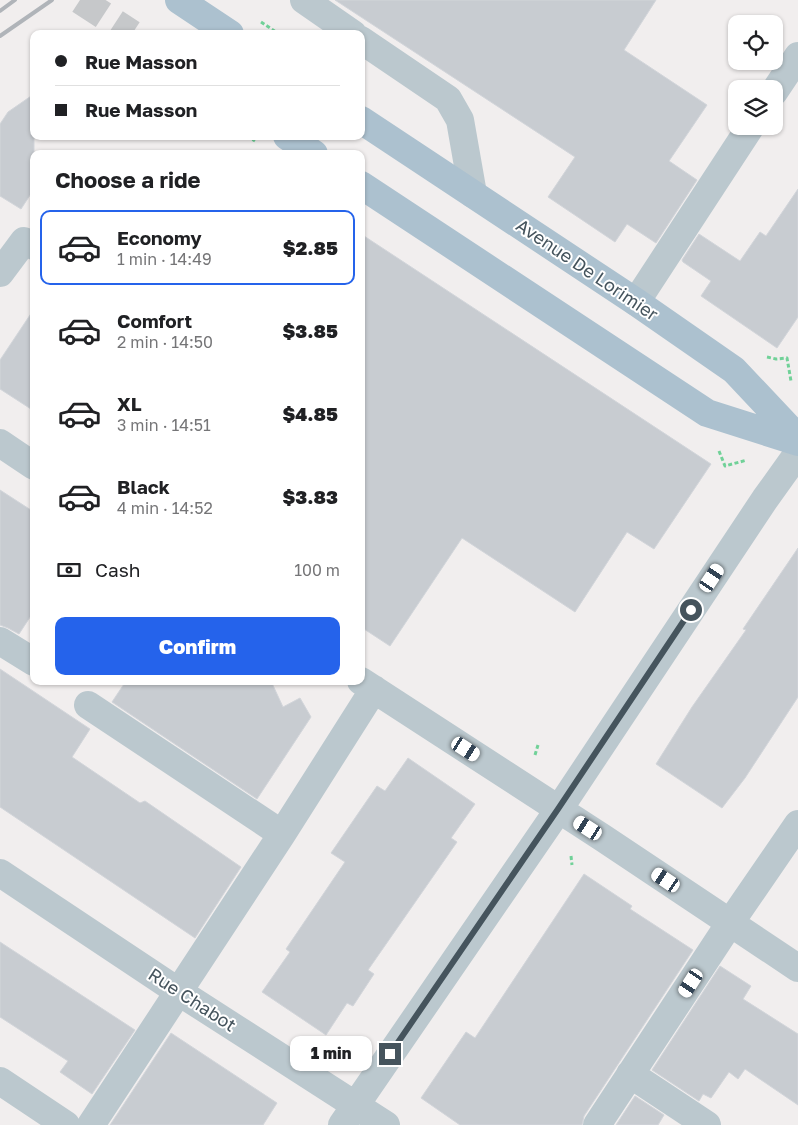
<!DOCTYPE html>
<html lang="en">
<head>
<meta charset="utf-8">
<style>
  :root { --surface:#fff; --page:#f6f6f6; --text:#202124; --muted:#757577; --line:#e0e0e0; --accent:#2563eb }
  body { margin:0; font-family:"Golos Text",sans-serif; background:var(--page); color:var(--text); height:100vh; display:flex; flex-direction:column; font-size:19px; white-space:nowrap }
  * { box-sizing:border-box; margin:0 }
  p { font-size:16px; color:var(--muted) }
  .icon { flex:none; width:28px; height:28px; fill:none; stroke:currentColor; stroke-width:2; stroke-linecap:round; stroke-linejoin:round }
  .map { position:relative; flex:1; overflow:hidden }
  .details { position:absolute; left:30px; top:150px; width:335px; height:535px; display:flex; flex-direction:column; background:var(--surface); border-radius:10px; box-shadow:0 1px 4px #0004 }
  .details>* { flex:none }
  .hud { position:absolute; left:30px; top:30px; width:335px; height:110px; border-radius:10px; box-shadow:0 1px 4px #0004; display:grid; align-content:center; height:110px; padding:0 25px; background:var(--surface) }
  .controls { position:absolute; left:728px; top:15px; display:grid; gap:10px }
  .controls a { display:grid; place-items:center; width:55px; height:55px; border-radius:10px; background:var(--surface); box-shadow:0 1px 4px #0004; font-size:25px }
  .end { position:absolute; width:22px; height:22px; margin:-11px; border:6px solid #45545d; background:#fff; box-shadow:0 0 0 2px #fff }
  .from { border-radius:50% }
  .bubble { position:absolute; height:35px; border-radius:10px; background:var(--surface); box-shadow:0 1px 4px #0004; font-size:16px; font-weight:800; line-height:35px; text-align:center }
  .car { position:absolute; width:15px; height:30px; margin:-15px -8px; border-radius:6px; box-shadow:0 0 4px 1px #0007; background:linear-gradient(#fff 24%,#345 0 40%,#fff 0 76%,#345 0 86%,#fff 0) }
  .hud b { display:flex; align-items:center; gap:18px; height:48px; font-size:19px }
  .hud b+b { border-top:1px solid var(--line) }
  .hud i { width:12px; height:12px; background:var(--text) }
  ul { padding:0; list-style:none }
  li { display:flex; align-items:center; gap:15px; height:75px; margin:0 10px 8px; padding:0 15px; border:2px solid transparent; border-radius:10px }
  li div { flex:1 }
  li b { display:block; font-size:19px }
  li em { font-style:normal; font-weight:800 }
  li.active { border-color:var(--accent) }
  li>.icon { width:45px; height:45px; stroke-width:1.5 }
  h2 { padding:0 25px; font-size:22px; line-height:60px }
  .pay { display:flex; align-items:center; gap:12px; height:55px; padding:0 25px; font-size:19px }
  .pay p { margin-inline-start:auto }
  .action { display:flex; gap:10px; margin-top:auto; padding:10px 25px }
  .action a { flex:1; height:58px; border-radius:10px; background:var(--accent); color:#fff; font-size:20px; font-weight:800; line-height:58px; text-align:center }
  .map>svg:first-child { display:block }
  .building { fill:#c8ccd1; stroke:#d2d5da }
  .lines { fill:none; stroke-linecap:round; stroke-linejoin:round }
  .major-tunnel { stroke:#c6c8ca; stroke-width:28; stroke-dasharray:28 14; stroke-linecap:butt }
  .path { stroke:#71d198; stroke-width:3; stroke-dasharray:4 2.5; stroke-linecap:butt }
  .minor { stroke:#bbc8ce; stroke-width:28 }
  .major { stroke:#acc1cf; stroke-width:28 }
  .rail { stroke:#b0b4b9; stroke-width:4 }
  .route { stroke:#45545d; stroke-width:6 }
  .labels { text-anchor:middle; stroke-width:4; stroke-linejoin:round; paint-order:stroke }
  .street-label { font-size:18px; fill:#45545d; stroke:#fff }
</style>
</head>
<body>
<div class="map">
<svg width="798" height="1125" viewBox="0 0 798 1125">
  <rect width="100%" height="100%" fill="#f1eeee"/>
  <path class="building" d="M335,0H656L624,50L707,105L669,161L697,180L656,243L627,224L615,242L548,197L575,157Z
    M34,94V189L21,209L0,196V124L8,112Z
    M798,189V317L777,348L701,296L711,281L683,262L682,260L699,234L740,261L760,232L766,236Z
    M361,234L711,464L654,549L627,532L575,612L462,538L390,646L361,627Z
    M34,309V411L0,389V360Z
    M0,490L34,512V611L19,634L8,628L0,625Z
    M798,548V697L745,778L722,808L656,764L692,707L746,630L743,629Z
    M0,669L90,729L72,757L140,803L145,801L241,867L195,938L0,807Z
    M126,681H271L283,707L300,698L311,717L257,799L112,702Z
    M408,758L475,804L451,838L457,842L368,970L374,974L353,1006L347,1003L326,1035L262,992L290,952L286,949L345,862L331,853L377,786L385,791Z
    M584,874L632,906L630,909L693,950L584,1116L582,1125H460L421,1098L466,1032L475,1038Z
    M0,942L135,1030L92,1094L60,1072L68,1061L0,1017Z
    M720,966L751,986L743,999L798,1034V1105L745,1069L738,1079L729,1072L711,1098L703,1094L699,1101L652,1070Z
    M171,1033L277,1103L263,1125H110Z
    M635,1096L664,1115L658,1125H616Z"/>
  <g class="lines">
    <path class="major-tunnel" d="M80,0L132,34"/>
    <path class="path" d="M261,22L279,34
      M247,136L255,141
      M767,357L776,359L787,358L791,381
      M719,451L725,466L747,460
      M535,755L538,745
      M571,856L572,865"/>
    <path class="minor" d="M304,0L353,34
      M361,40L448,99L460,120L473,194
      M774,92L798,56
      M0,273L24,241L34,246
      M636,302L751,126
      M0,443L34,466
      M0,641L34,662
      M361,681L603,838L798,968
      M88,705L282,834
      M0,873L179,992L386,1125
      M630,1074L707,1125
      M0,1081L66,1125
      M91,1125L282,834L374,689
      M342,1125L559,809L765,499L798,453
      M597,1125L730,923L798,824"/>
    <path class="major" d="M179,0L230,34
      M361,120L636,302L734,370L798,438
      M287,136L314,154
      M361,185L707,413L798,442"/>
    <path class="rail" d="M0,11L15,0
      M0,36L52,0"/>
  </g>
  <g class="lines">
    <path class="route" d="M390,1054L558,809L691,610"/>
  </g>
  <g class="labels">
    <g class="street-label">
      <text transform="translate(587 270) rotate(34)" y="6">Avenue De Lorimier</text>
      <text transform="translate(192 1000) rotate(33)" y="6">Rue Chabot</text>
    </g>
  </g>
</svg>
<div class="controls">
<a><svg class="icon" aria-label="locate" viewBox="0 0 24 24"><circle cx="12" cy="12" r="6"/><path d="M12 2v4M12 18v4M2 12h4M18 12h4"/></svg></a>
<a><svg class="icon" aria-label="layers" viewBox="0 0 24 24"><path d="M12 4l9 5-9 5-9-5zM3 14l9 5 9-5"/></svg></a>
</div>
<i class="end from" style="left:691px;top:610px"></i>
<i class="end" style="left:390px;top:1054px"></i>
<div class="bubble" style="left:290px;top:1036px;width:82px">1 min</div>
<i class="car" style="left:712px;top:578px;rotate:34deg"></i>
<i class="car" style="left:466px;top:749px;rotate:123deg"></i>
<i class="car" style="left:588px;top:828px;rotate:303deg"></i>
<i class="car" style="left:666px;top:880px;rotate:304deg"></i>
<i class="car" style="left:691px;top:983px;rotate:213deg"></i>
<div class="hud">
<b><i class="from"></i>Rue Masson</b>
<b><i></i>Rue Masson</b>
</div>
<section class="details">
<h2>Choose a ride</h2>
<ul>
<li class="active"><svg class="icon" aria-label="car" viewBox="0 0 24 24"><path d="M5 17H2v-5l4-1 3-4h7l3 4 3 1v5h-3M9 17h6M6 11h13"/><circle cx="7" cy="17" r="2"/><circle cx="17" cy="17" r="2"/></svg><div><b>Economy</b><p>1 min · 14:49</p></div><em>$2.85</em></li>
<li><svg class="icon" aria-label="car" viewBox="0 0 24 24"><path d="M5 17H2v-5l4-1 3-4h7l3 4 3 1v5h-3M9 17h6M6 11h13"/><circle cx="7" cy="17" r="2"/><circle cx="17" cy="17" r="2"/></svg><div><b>Comfort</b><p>2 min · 14:50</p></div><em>$3.85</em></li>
<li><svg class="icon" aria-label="car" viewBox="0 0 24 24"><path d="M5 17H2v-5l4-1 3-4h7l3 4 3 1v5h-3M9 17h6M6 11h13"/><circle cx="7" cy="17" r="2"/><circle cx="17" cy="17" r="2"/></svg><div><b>XL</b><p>3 min · 14:51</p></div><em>$4.85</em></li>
<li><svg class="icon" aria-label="car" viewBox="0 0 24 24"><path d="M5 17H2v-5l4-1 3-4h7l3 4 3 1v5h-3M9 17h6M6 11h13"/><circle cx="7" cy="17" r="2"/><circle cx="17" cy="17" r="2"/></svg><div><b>Black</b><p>4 min · 14:52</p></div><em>$3.83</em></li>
</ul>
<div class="pay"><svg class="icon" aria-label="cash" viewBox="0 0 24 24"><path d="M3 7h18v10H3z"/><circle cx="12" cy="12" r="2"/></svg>Cash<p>100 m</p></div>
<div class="action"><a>Confirm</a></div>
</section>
</div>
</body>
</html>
